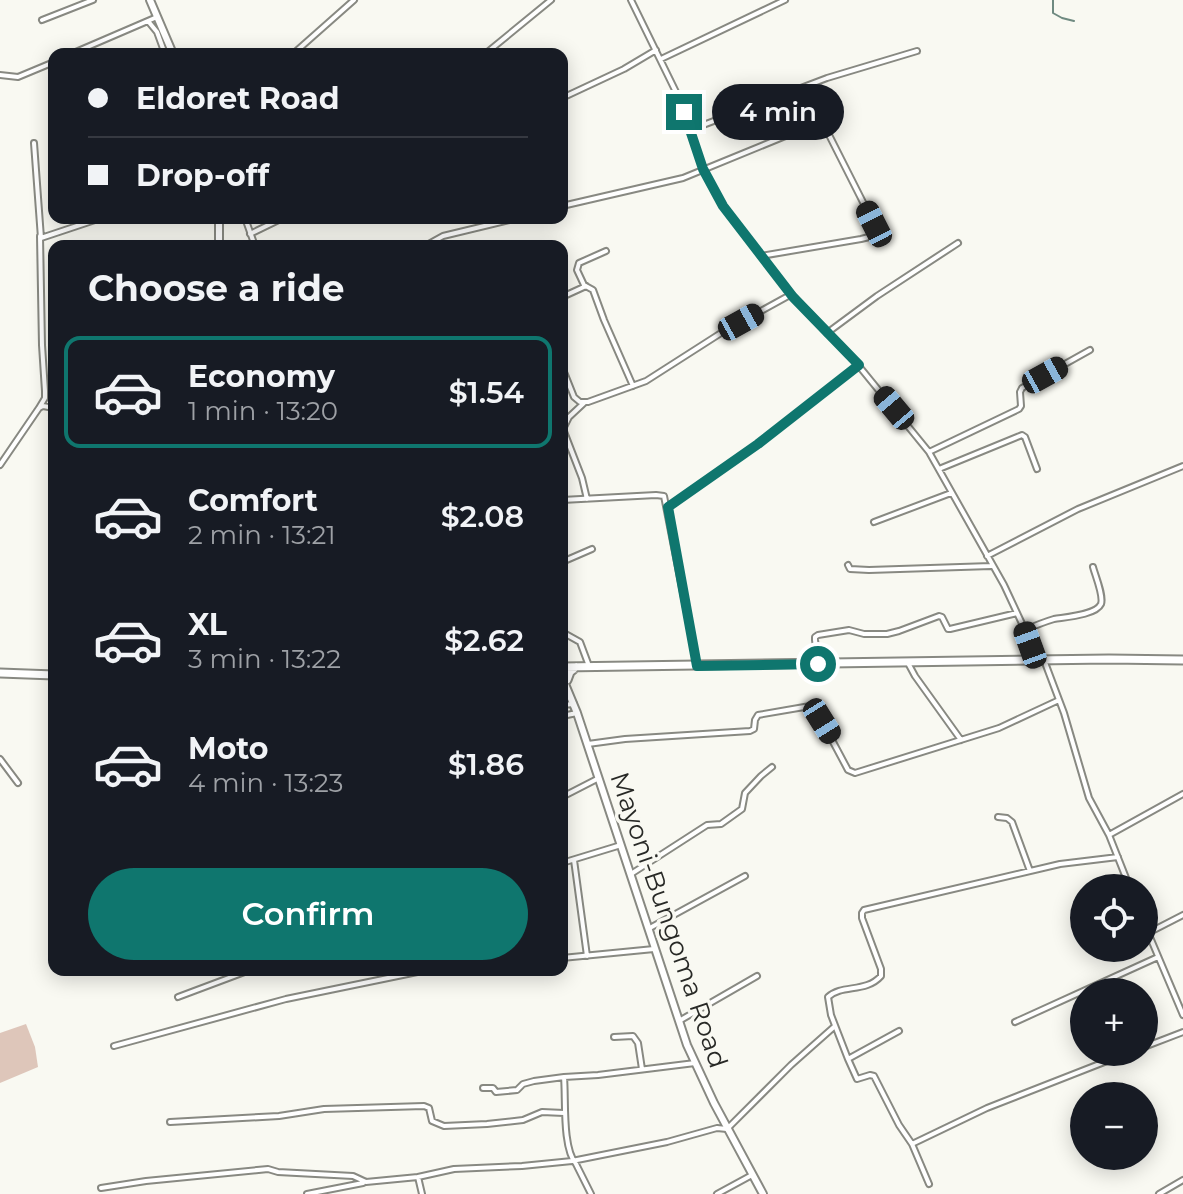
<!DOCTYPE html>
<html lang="en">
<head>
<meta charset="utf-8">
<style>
  :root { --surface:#171b24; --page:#20242c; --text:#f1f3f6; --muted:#9ea1a6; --line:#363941; --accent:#0f766e }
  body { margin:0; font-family:Montserrat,sans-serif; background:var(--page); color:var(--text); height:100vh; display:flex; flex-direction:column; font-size:30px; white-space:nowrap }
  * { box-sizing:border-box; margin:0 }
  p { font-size:26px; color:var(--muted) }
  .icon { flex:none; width:44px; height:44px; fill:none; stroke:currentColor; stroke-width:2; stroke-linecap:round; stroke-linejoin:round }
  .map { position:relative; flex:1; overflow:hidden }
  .side { position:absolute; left:48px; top:240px; width:520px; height:736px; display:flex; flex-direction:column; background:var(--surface); border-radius:16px; box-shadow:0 4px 20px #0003 }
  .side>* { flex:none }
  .guide { position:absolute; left:48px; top:48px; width:520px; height:176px; border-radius:16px; box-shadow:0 4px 20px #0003; display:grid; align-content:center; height:176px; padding:0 40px; background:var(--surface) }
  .buttons { position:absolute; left:1070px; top:874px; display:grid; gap:16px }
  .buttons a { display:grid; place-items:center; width:88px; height:88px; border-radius:50%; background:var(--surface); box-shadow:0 4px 20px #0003; font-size:40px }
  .end { position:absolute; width:36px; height:36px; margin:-18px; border:10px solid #0f766e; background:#fff; box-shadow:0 0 0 4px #fff }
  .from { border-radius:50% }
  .bubble { position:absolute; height:56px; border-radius:28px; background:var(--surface); box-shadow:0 4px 20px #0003; font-size:26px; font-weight:600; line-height:56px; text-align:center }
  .car { position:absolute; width:24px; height:48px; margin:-24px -12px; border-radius:10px; box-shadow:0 0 6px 2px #0007; background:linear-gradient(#222 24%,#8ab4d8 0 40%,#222 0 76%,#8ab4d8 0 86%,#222 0) }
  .guide b { display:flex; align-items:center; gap:28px; height:76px; font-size:30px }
  .guide b+b { border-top:2px solid var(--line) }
  .guide i { width:20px; height:20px; background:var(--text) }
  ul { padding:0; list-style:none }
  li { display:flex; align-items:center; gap:24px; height:112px; margin:0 16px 12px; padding:0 24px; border:4px solid transparent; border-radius:16px }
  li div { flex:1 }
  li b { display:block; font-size:30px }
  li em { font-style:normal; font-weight:600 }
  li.on { border-color:var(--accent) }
  li>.icon { width:72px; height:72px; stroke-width:1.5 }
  h2 { padding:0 40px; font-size:36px; line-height:96px }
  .button { display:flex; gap:16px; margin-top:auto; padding:16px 40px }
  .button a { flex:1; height:92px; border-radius:48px; background:var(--accent); color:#fff; font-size:32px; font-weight:600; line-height:92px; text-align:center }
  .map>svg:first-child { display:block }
  .green { fill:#dec6ba }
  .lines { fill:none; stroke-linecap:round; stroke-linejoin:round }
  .stream { stroke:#6f8a81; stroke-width:2 }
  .minor-casing { stroke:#888982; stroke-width:8 }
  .primary-casing { stroke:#888982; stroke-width:10 }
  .trunk-casing { stroke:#888982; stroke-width:11 }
  .minor { stroke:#fff; stroke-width:4 }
  .primary { stroke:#fff; stroke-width:6 }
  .trunk { stroke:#fff; stroke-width:7 }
  .route { stroke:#0f766e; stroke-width:10 }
  .labels { text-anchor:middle; stroke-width:7; stroke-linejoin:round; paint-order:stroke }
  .street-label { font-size:26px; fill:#282926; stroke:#f9f9f2 }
</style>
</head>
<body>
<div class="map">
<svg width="1183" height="1194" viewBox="0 0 1183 1194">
  <rect width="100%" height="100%" fill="#f9f9f2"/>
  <path class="green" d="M26,1024L35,1047L38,1067L0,1083V1033Z"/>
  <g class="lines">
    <path class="stream" d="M1053,0V13L1062,18L1074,21"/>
    <defs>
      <path id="minor" d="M631,0L676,92L684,112L703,169L723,206L791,294L854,360L929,452L1004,585L1025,630L1035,660
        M42,20L93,0
        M148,21L157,32L165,54
        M71,54L157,17
        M293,54L354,0
        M485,54L551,0
        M661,59L785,0
        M0,75L18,77L54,62
        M562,98L624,69L656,50
        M690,130L827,78L917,51
        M34,143L41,238L101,218
        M562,206L683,178L783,137L823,123L874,224L875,232L869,237L861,239L761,256
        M245,218L255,246
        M250,234L283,218
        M425,246L443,236L518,218
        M606,251L579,263L577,270L584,285L593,290L604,320L633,386
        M562,297L586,286
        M827,333L877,296L958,243
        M562,367L574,397L580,402H588L646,381L721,333L790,295
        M584,403L569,417L563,429L582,478L587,499
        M39,408L45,398V391L42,345L40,236
        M929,452L1019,409L1021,406L1020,392L1022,388L1090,350
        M0,465L39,408L43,406L54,408
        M939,469L1022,435L1025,437L1037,469
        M562,500L656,495L664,496L697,664
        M668,507L758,444L859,365
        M874,522L951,493
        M987,556L1078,509L1183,466
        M562,562L592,549
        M848,565L850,569L869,570L991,566
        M1025,630C1034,626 1044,622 1054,619C1066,617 1096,615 1101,604C1104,596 1095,575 1093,567
        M562,632L580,642L589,666
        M1044,660L1064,713L1089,798L1109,835L1130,888
        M818,661L815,640V637L818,635L849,630L864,634H887L899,631L939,616L942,617L948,629H950L1017,613
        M908,663L915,676L961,740
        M562,705L574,704
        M562,716L577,713
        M588,744L625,739L750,731L754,729L755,720L758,715L810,706L816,710L848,770L855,773L999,728L1059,700
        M0,759L18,783
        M562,797L599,778
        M998,817L1007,818L1012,822L1030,871
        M1109,835L1183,794
        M574,860L587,956
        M562,863L621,845
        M631,874L707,825L721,824L742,809L745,793L761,776L772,767
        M1144,923L1183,1015
        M648,929L745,876
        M1148,933L1183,915
        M562,958L654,949
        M178,997L250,970
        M679,1021L757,976
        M1015,1022L1158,957
        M899,1031L848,1059L857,1079L870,1075L874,1076L899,1125L912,1144L929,1184
        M614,1037L633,1036L638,1043L642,1069
        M114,1046L286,999L427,970
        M1144,1047L1183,1032
        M848,1059L831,1015L828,997C842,984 866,993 881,976V969L862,918V913L864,910L1060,864L1118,857
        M483,1088H493L496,1092L517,1090L523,1084L534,1081L564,1077
        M170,1122L279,1116L324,1109L424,1106L429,1108L432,1121L444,1126L487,1124L523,1120L542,1112L564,1113
        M912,1144L987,1108L1130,1052
        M418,1177L422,1194
        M101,1188L146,1181L268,1169L278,1172L353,1176L366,1182L418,1177L454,1169L522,1166L572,1161L667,1142L717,1128L727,1129L791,1065L835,1026
        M307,1194L363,1183
        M591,1194L576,1164C562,1148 566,1099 564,1077L598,1075L695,1063
        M717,1194L752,1175
        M1159,1194L1183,1180"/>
      <path id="primary" d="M150,0L173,54
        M219,218V246
        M562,677L577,713L687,1045L714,1103L763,1194"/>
      <path id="trunk" d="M562,667L1109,659L1183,660
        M0,673L54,675
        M567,680L570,672L576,667"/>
    </defs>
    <use href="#minor" class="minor-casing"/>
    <use href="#primary" class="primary-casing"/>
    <use href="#trunk" class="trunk-casing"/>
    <use href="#minor" class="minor"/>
    <use href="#primary" class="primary"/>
    <use href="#trunk" class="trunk"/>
  </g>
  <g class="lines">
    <path class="route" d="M684,112L703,169L723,206L793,297L859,365L758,444L668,507L697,666L818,664"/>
  </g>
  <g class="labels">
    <g class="street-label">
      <text transform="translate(669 920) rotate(71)" y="9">Mayoni-Bungoma Road</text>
    </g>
  </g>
</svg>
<div class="buttons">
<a><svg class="icon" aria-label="locate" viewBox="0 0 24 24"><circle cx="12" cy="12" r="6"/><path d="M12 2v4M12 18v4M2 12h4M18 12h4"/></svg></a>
<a>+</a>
<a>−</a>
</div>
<i class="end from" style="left:818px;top:664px"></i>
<i class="end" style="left:684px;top:112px"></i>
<div class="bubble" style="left:712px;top:84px;width:132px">4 min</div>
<i class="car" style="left:874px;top:224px;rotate:333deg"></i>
<i class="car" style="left:741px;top:322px;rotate:61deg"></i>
<i class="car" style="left:1045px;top:375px;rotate:61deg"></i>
<i class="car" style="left:894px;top:408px;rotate:320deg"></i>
<i class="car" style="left:1030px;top:645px;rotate:340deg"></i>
<i class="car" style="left:822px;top:721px;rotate:148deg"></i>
<div class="guide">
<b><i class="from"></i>Eldoret Road</b>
<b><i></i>Drop-off</b>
</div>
<section class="side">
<h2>Choose a ride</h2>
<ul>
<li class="on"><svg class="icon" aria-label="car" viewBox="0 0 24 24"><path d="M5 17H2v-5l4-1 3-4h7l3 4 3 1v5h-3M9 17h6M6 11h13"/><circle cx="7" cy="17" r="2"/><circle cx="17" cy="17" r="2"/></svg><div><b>Economy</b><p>1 min · 13:20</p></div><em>$1.54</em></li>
<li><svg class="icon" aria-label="car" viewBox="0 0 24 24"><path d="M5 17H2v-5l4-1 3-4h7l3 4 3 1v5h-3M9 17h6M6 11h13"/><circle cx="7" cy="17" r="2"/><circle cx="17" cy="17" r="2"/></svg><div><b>Comfort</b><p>2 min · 13:21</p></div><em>$2.08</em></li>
<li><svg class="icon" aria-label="car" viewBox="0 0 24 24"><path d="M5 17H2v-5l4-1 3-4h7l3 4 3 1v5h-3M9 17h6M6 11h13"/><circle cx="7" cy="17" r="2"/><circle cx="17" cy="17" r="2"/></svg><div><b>XL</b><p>3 min · 13:22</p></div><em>$2.62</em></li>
<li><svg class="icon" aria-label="car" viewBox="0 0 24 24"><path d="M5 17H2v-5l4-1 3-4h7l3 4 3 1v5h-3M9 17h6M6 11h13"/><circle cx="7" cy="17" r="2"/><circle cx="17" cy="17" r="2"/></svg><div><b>Moto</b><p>4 min · 13:23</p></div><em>$1.86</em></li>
</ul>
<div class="button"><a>Confirm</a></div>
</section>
</div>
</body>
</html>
